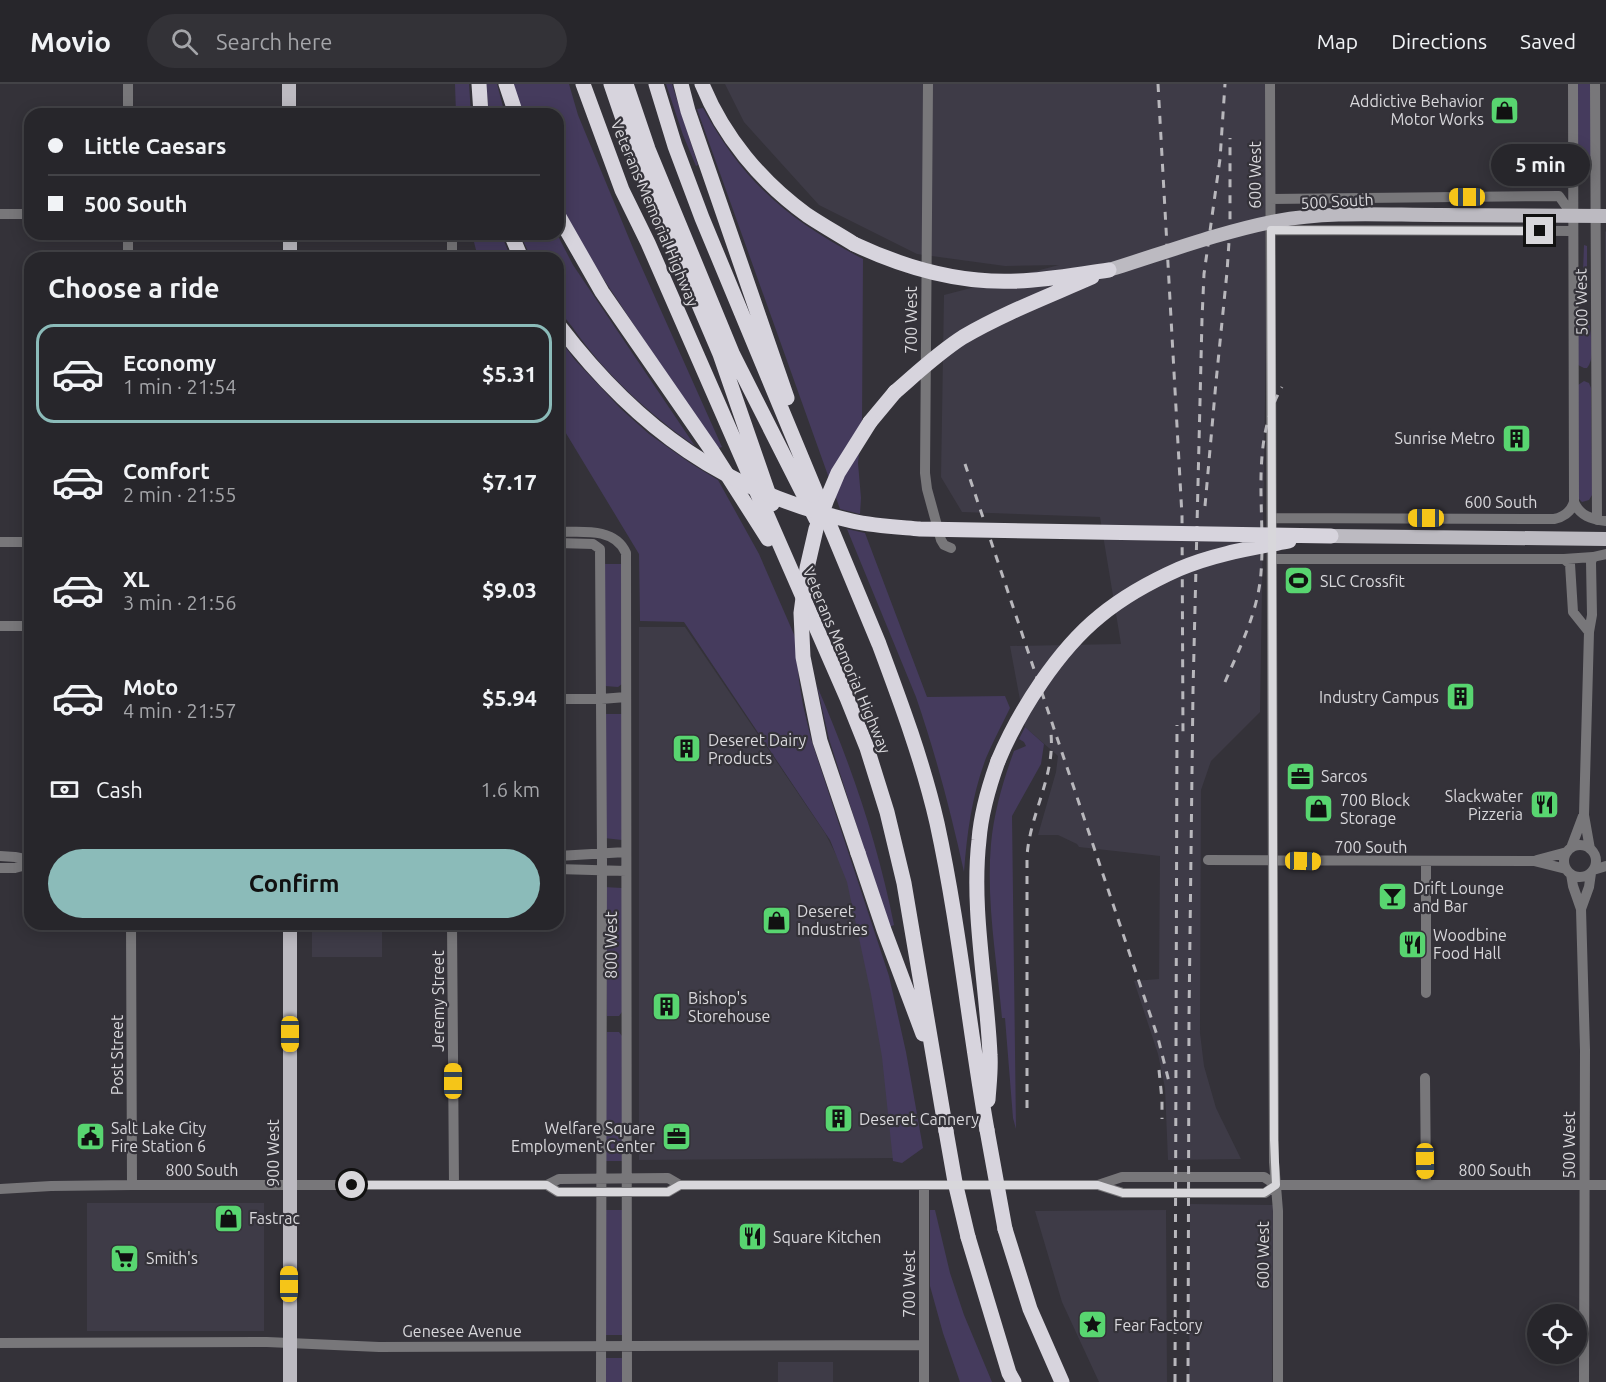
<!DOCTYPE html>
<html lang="en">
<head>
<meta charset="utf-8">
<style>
  :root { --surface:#27262b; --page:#333237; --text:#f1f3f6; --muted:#a4a5a9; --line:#434347; --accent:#8bbbb9 }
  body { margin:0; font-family:Ubuntu,sans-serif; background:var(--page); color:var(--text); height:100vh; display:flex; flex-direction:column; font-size:22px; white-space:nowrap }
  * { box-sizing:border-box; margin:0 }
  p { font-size:20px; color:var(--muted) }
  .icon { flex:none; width:33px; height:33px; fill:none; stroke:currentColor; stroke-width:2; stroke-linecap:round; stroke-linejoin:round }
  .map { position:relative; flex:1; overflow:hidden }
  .drawer { position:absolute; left:24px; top:168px; width:540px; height:678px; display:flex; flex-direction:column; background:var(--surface); border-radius:18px; box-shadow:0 3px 15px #0003,0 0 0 2px var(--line) }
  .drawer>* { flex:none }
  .top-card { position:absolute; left:24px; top:24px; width:540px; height:132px; border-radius:18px; box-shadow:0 3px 15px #0003,0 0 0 2px var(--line); display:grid; align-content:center; height:132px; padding:0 24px; background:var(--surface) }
  .tools { position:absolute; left:1527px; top:1220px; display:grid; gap:12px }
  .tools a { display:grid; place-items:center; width:60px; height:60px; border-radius:50%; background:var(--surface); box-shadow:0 3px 15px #0003,0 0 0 2px var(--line); font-size:30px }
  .end { position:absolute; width:27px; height:27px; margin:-14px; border:8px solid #d8d7db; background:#111; box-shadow:0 0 0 3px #111 }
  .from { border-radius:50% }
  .bubble { position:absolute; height:42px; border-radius:21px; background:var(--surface); box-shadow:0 3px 15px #0003,0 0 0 2px var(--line); font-size:20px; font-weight:700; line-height:42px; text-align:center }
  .car { position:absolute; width:18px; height:36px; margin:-18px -9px; border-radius:8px; box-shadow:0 0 4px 2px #0007; background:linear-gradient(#f5c518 24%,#345 0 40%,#f5c518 0 76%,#345 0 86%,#f5c518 0) }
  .top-card b { display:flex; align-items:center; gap:21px; height:57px; font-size:22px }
  .top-card b+b { border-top:2px solid var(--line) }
  .top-card i { width:15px; height:15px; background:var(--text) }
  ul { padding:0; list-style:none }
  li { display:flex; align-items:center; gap:18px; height:99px; margin:0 12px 9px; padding:0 12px; border:3px solid transparent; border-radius:18px }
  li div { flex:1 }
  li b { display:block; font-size:22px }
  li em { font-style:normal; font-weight:700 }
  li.selected { border-color:var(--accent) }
  li>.icon { width:54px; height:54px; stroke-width:1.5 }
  h2 { padding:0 24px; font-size:27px; line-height:72px }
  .pay { display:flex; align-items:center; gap:15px; height:66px; padding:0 24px; font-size:22px }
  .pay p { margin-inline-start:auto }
  .action { display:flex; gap:12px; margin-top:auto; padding:12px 24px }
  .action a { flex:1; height:69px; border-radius:36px; background:var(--accent); color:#111; font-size:24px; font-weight:700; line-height:69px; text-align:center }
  header { display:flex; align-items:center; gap:36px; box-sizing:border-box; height:84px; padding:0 30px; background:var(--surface); border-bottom:2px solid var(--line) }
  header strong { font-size:28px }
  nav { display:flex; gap:33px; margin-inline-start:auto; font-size:21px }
  .search { width:420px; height:54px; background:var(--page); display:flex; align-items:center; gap:15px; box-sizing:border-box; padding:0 21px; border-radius:33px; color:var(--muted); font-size:22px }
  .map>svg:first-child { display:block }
  .built { fill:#3e3b47 }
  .green { fill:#453b5d }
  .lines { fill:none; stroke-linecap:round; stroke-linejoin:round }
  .minor { stroke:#78777a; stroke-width:10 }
  .major { stroke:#bcbac1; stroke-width:14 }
  .highway { stroke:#d7d4dd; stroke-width:15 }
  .rail { stroke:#b8b7bc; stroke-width:3; stroke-dasharray:8 8; stroke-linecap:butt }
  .major-bridge { stroke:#bcbac1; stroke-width:14 }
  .highway-bridge { stroke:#d7d4dd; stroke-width:15 }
  .route { stroke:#d8d7db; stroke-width:8 }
  .labels { text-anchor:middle; stroke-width:4.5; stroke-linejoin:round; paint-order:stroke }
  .poi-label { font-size:16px; fill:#d8d7db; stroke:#343239; text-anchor:start }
  .street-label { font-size:16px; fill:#d8d7db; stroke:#343239 }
</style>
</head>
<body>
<header>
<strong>Movio</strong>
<div class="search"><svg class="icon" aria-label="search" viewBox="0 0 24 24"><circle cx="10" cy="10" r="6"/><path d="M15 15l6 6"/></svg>Search here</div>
<nav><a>Map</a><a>Directions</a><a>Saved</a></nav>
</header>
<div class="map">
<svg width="1606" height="1298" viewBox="0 0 1606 1298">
  <rect width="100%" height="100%" fill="#343239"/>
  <path class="built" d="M725,0H1265L1266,256L1260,628L1211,677L1201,706L1200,949L1204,982L1216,1024L1241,1075L1168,1076L1165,1004L1158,970L1134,897L1159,895L1160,772L1079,763L1077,760L1058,751H1038L1056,688L1058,672L1025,643L1010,562L1121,560L1100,433L962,428L941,393L944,211L1059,181L1005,182L917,170L819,121L744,38Z
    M1606,147V432L1605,148Z
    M639,543H685L825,749L849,796L880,937L897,1074L639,1076Z
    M312,840H382V873H312Z
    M87,1119H264V1247H87Z
    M1190,1120L1273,1121L1272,1298H1189Z
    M1166,1126L1167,1298H1099L1062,1218L1035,1127Z
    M778,1278H833V1298H778Z"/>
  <path class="green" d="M455,0H469L471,30H456Z
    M486,0H497L505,30H489Z
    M513,0H569L578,31L633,164L722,363L716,365L597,185L570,141L558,117V30H522Z
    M666,0H672L698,81L696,82L683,51Z
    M1577,0H1591V72L1587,75L1578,74Z
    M703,24C743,98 788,136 863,175L862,342L858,379L861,414L860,430L840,425L697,25Z
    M472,150H501L511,174H478Z
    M520,150H557L573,181L695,362C648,329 606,291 573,244C568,237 559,228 558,220C556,207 558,188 558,174H531Z
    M1584,161L1587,162V212L1577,214L1583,188Z
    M1577,224H1586C1589,239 1597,273 1587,284H1584L1578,281Z
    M558,253L575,276L621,325L649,350L690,379L718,396L759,470L796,555L799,597L803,621L811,655L889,892L906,968L923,1064L902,1079L893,1077L882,973L871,910L847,798L830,756L684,538L640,537L639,470L558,336Z
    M1584,297L1589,299L1591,304L1592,411L1589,416L1582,418L1579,415L1578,301Z
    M847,445L865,449L927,613L1005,612L1010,624C1002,641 993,657 986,674C972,711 967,749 964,788C951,729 936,671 916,613Z
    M604,480H622V600L618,603L605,602Z
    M817,602C850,678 878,759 894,841L889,843L829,655Z
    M604,630H622V756L604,754Z
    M1025,643L1044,660L1041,680L1012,732L1016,1045L1013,1034L1005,934H1002C997,877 986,818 991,760C994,728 1003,697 1014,667L1026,662L1024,658L1019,655Z
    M604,803L622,804V928L619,932H607Z
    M607,948H619L622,952V1077H604Z
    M604,1126H622V1251H604Z
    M930,1126H935L950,1189L964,1231L992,1298H960L943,1249L930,1202Z
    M604,1274H622V1298H604Z"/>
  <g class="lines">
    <path class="minor" d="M128,0V30
      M928,0L925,389L927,405L941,456L944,461L951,464
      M1270,0L1274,1078L1278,1127V1298
      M1595,0L1597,436
      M1271,115L1559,112L1573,132
      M0,130H30
      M1271,146L1573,147
      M128,150V174
      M452,150V174
      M1574,418C1580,432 1591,435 1606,437
      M1272,434L1554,435C1564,433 1571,428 1574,418L1573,0
      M558,448C581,448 615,443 626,469L627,1298
      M0,458H30
      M558,459L593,460L600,465L602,770L601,1298
      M1272,475H1564L1593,473L1606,470
      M1564,475L1570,480L1573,528L1589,548
      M0,542H30
      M558,615H601L626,613
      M1564 777a16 16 0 1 1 32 0a16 16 0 1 1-32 0Z
      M1571,764L1583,732
      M1590,765L1584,731L1589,548L1592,531L1591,478L1593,473
      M0,772L15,773L30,776
      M558,772L626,768
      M1208,776L1534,777L1566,785
      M1537,776L1567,768
      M1426,778V909
      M0,784H15L30,780
      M558,785L626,787
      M1593,786L1606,782
      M1571,790L1573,802L1581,825L1585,966L1584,1298
      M1581,825L1589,803L1591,789
      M131,840L132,1101
      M452,840L454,1101
      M1425,994L1426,1100
      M547,1101L558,1108H668L680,1101
      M924,1101V1298
      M1098,1101L1122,1093H1264L1276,1101H1606
      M0,1105L51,1102L132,1101H547L559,1095L668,1094L680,1101H1098L1123,1109H1265L1276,1101
      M1,1259L267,1258L379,1263L924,1261"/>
    <path class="major" d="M289,30V0
      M1437,131L1606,132
      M290,150V174
      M1331,452L1606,455
      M290,840V1298"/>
    <path class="highway" d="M479,0L481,30
      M506,0L516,30
      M583,0L622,106L648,159L847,614L867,664L887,728L904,799L946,1047
      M611,0L636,73L720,270L772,420
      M626,0L648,65L733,271L816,435
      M656,0L675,62L702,134L879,560C901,619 923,678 937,739C959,840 969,944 987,1046
      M681,0L688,27L787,314
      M702,0C723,52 761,98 807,131C822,141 838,150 854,160
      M558,131L602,208L712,367L768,455
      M511,150L521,174
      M870,338L895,308
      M858,769L884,846L923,950
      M988,1016C989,1001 991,986 990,971C987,901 971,826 979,756C981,729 989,702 998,677
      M1005,1145L1030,1225L1062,1298
      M968,1153L1009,1289L1014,1298"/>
    <path class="rail" d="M1158,0L1182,432L1183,653
      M965,380L1158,954L1170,1002
      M1205,422L1216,298L1227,188L1230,143V54
      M1225,598C1240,563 1258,528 1261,489C1266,427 1249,359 1282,303
      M1159,986L1162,1016V1035
      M1027,1024V772C1030,730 1055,692 1051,650
      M1175,1298L1177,641
      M1188,1298L1189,933L1193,607L1202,235L1204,190L1220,75L1225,0"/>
    <path class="major-bridge" d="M1109,186C1164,169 1220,148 1276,137C1329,127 1384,131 1437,131"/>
    <path class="highway-bridge" d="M854,160C905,184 961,200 1018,197C1048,196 1079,190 1109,186
      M560,243C638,345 726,408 852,437C874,442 897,443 920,445L1331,452
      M895,308C917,289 938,269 963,253C1004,229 1049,212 1092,193
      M998,677C1019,627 1058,566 1100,532C1123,513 1152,497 1179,485C1214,470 1252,464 1289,457
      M858,769L820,657L803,573L801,529L807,484L816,445L827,415L838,389L870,338
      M987,1046L1005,1145
      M946,1047L955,1098L968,1153"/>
  </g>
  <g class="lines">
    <path class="route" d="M352,1101H547L558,1108H668L680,1101H1098L1123,1109H1264L1276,1101L1274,1056L1271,146L1540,147"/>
  </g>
  <defs>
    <symbol id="shop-square" viewBox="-11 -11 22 22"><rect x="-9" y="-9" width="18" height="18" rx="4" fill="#58d570" stroke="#343239"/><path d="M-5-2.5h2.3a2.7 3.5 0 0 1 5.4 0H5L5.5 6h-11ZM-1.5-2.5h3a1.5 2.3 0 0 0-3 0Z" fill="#111"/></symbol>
    <symbol id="building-square" viewBox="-11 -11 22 22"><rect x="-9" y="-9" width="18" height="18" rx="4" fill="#58d570" stroke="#343239"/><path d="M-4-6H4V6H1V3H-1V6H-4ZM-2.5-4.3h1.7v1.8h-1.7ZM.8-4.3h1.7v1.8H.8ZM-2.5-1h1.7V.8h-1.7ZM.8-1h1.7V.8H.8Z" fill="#111"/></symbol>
    <symbol id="stadium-square" viewBox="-11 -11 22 22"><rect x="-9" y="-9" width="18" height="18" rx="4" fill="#58d570" stroke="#343239"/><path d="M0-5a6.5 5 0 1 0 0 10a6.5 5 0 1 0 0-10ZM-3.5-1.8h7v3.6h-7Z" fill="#111"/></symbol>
    <symbol id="office-square" viewBox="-11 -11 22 22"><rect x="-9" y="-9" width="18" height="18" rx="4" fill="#58d570" stroke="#343239"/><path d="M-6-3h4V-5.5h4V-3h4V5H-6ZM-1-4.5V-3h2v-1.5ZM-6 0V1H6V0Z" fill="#111"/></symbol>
    <symbol id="restaurant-square" viewBox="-11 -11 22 22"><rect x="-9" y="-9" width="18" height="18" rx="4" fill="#58d570" stroke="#343239"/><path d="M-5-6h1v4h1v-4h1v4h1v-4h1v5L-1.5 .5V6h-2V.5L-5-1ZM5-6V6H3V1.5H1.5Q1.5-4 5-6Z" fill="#111"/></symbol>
    <symbol id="bar-square" viewBox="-11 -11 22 22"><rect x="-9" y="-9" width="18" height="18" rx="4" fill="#58d570" stroke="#343239"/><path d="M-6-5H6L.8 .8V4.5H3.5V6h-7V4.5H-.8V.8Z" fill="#111"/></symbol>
    <symbol id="civic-square" viewBox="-11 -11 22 22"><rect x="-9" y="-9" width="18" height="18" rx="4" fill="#58d570" stroke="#343239"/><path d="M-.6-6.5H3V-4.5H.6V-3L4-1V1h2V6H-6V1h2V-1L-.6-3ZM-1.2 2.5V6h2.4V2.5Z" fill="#111"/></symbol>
    <symbol id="supermarket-square" viewBox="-11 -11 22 22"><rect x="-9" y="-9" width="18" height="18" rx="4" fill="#58d570" stroke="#343239"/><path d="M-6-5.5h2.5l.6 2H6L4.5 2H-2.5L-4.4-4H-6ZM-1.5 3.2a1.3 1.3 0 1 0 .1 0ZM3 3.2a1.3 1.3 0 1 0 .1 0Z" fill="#111"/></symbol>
    <symbol id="sight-square" viewBox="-11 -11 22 22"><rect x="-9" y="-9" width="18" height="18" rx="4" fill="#58d570" stroke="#343239"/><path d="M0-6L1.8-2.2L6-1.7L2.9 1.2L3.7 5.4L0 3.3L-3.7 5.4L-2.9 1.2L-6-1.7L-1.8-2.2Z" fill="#111"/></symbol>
  </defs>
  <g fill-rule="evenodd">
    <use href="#shop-square" x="1488" y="10" width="33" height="33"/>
    <use href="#building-square" x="1500" y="338" width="33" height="33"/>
    <use href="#stadium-square" x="1282" y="480" width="33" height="33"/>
    <use href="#building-square" x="1444" y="596" width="33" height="33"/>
    <use href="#building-square" x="670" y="648" width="33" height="33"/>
    <use href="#office-square" x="1284" y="676" width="33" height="33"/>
    <use href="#restaurant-square" x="1528" y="704" width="33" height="33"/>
    <use href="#shop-square" x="1302" y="708" width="33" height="33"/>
    <use href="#bar-square" x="1376" y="796" width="33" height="33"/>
    <use href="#shop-square" x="760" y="820" width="33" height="33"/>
    <use href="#restaurant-square" x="1396" y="844" width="33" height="33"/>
    <use href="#building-square" x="650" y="906" width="33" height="33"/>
    <use href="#building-square" x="822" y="1018" width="33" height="33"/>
    <use href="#civic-square" x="74" y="1036" width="33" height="33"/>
    <use href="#office-square" x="660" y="1036" width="33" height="33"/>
    <use href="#shop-square" x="212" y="1118" width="33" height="33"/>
    <use href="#restaurant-square" x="736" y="1136" width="33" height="33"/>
    <use href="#supermarket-square" x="108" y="1158" width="33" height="33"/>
    <use href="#sight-square" x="1076" y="1224" width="33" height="33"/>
  </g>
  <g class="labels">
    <g class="poi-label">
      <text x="1484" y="23" text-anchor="end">Addictive Behavior<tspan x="1484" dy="18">Motor Works</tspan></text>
      <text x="1495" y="360" text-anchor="end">Sunrise Metro</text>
      <text x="1320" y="503">SLC Crossfit</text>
      <text x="1439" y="619" text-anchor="end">Industry Campus</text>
      <text x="708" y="662">Deseret Dairy<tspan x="708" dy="18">Products</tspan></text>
      <text x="1321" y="698">Sarcos</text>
      <text x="1523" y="718" text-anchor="end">Slackwater<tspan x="1523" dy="18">Pizzeria</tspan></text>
      <text x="1340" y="722">700 Block<tspan x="1340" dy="18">Storage</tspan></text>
      <text x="1413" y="810">Drift Lounge<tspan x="1413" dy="18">and Bar</tspan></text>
      <text x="797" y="833">Deseret<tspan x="797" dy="18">Industries</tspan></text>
      <text x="1433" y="857">Woodbine<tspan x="1433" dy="18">Food Hall</tspan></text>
      <text x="688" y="920">Bishop's<tspan x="688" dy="18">Storehouse</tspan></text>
      <text x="859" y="1041">Deseret Cannery</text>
      <text x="111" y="1050">Salt Lake City<tspan x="111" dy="18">Fire Station 6</tspan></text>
      <text x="655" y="1050" text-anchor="end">Welfare Square<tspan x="655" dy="18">Employment Center</tspan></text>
      <text x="249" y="1140">Fastrac</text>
      <text x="773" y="1159">Square Kitchen</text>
      <text x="146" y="1180">Smith's</text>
      <text x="1114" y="1247">Fear Factory</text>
    </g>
    <g class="street-label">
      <text transform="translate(1255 91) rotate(-90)" y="6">600 West</text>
      <text transform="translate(1337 117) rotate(-3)" y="6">500 South</text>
      <text transform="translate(655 129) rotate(67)" y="6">Veterans Memorial Highway</text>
      <text transform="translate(1581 218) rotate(-91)" y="6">500 West</text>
      <text transform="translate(911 236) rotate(-90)" y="6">700 West</text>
      <text x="1501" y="424">600 South</text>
      <text transform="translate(847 576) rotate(67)" y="6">Veterans Memorial Highway</text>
      <text x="1371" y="769">700 South</text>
      <text transform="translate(611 861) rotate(-90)" y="6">800 West</text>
      <text transform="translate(438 917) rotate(-90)" y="6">Jeremy Street</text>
      <text transform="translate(117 971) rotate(-90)" y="6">Post Street</text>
      <text transform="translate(1569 1061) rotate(-90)" y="6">500 West</text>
      <text transform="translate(273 1069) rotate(-90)" y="6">900 West</text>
      <text x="202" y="1092">800 South</text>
      <text x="1495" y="1092">800 South</text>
      <text transform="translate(1263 1171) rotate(-90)" y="6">600 West</text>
      <text transform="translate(909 1200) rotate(-90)" y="6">700 West</text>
      <text x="462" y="1253">Genesee Avenue</text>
    </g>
  </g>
</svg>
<div class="tools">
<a><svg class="icon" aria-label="locate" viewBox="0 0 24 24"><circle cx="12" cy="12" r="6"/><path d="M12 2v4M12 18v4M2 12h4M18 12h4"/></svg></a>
</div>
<i class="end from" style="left:352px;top:1101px"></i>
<i class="end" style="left:1540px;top:147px"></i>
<div class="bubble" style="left:1491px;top:60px;width:99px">5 min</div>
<i class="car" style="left:1467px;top:113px;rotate:270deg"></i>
<i class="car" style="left:1426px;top:434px;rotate:270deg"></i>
<i class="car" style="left:1303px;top:777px;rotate:91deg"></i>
<i class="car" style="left:290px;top:950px;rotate:180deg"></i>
<i class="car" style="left:453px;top:997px;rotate:0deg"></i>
<i class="car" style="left:1425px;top:1077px;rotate:179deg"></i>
<i class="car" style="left:289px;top:1200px;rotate:0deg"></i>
<div class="top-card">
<b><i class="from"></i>Little Caesars</b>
<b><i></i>500 South</b>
</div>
<section class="drawer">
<h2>Choose a ride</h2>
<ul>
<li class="selected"><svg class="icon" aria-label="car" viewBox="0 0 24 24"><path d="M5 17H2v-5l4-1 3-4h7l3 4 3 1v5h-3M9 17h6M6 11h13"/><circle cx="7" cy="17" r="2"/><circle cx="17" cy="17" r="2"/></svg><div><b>Economy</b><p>1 min · 21:54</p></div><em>$5.31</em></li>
<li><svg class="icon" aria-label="car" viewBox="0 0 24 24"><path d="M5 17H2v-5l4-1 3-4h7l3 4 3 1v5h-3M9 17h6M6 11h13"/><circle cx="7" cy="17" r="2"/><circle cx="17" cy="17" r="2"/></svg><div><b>Comfort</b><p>2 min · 21:55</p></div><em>$7.17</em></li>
<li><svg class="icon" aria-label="car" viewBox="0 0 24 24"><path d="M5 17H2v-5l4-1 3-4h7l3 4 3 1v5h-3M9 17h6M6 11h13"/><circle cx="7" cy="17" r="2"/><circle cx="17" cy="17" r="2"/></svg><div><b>XL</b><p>3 min · 21:56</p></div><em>$9.03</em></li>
<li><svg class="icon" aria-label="car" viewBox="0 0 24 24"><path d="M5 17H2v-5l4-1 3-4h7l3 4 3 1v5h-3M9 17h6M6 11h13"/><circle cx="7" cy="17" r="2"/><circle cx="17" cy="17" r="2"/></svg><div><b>Moto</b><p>4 min · 21:57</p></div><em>$5.94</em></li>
</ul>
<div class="pay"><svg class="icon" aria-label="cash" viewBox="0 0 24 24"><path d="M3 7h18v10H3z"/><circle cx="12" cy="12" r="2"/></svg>Cash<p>1.6 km</p></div>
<div class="action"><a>Confirm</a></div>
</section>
</div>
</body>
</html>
